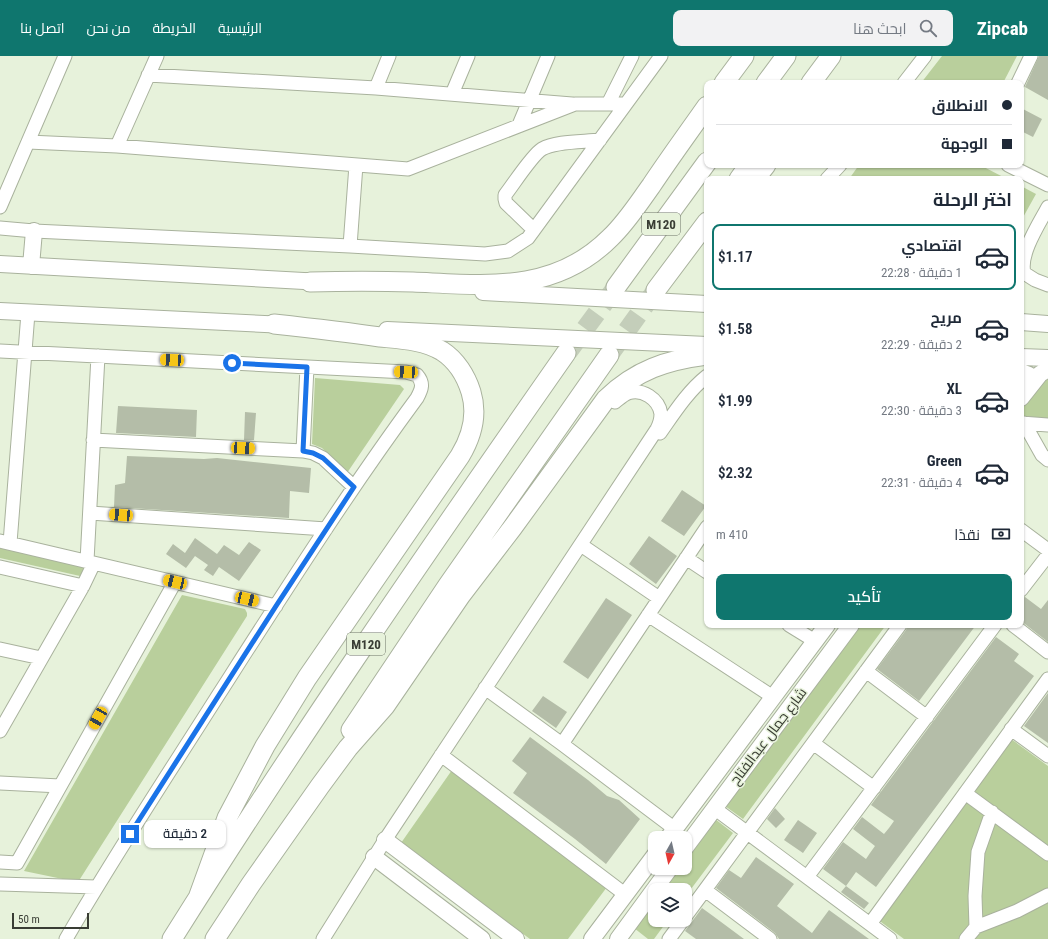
<!DOCTYPE html>
<html lang="ar">
<head>
<meta charset="utf-8">
<style>
  :root { --surface:#fff; --page:#f2f2f3; --text:#1f2937; --muted:#747a83; --line:#e0e1e3; --accent:#0f766e }
  body { margin:0; font-family:"Roboto Condensed",Cairo,sans-serif; background:var(--page); color:var(--text); direction:rtl; height:100vh; display:flex; flex-direction:column; font-size:15px; white-space:nowrap }
  * { box-sizing:border-box; margin:0 }
  p { font-size:13px; color:var(--muted) }
  .icon { flex:none; width:22px; height:22px; fill:none; stroke:currentColor; stroke-width:2; stroke-linecap:round; stroke-linejoin:round }
  .map { position:relative; flex:1; overflow:hidden; direction:ltr }
  .panel { position:absolute; left:704px; top:120px; width:320px; height:452px; display:flex; flex-direction:column; background:var(--surface); border-radius:8px; box-shadow:0 1px 3px #0004; direction:rtl }
  .panel>* { flex:none }
  .guide { position:absolute; left:704px; top:24px; width:320px; height:88px; border-radius:8px; box-shadow:0 1px 3px #0004; direction:rtl; display:grid; align-content:center; height:88px; padding:0 12px; background:var(--surface) }
  .needle { width:26px; rotate:188deg }
  .fabs { position:absolute; left:648px; top:775px; display:grid; gap:8px }
  .fabs a { display:grid; place-items:center; width:44px; height:44px; border-radius:8px; background:var(--surface); box-shadow:0 1px 3px #0004; font-size:20px }
  .scale { position:absolute; left:12px; bottom:10px; width:77px; box-sizing:border-box; padding-left:4px; border:2px solid #393d34; border-top:0; font-size:11px; line-height:14px; white-space:nowrap; color:#393d34; -webkit-text-stroke:3px #e7f2db; paint-order:stroke }
  .end { position:absolute; width:18px; height:18px; margin:-9px; border:5px solid #1a73e8; background:#fff; box-shadow:0 0 0 2px #fff }
  .from { border-radius:50% }
  .bubble { position:absolute; height:28px; border-radius:8px; background:var(--surface); box-shadow:0 1px 3px #0004; font-size:13px; font-weight:600; line-height:28px; text-align:center; direction:rtl }
  .car { position:absolute; width:12px; height:24px; margin:-12px -6px; border-radius:5px; box-shadow:0 0 3px 1px #0007; background:linear-gradient(#f5c518 24%,#345 0 40%,#f5c518 0 76%,#345 0 86%,#f5c518 0) }
  .guide b { display:flex; align-items:center; gap:14px; height:38px; font-size:15px }
  .guide b+b { border-top:1px solid var(--line) }
  .guide i { width:10px; height:10px; background:var(--text) }
  ul { padding:0; list-style:none }
  li { display:flex; align-items:center; gap:12px; height:66px; margin:0 8px 6px; padding:0 4px; border:2px solid transparent; border-radius:8px }
  li div { flex:1 }
  li b { display:block; font-size:15px }
  li em { font-style:normal; font-weight:600 }
  li.selected { border-color:var(--accent) }
  li>.icon { width:36px; height:36px; stroke-width:1.5 }
  h2 { padding:0 12px; font-size:18px; line-height:48px }
  .pay { display:flex; align-items:center; gap:10px; height:44px; padding:0 12px; font-size:15px }
  .pay p { margin-inline-start:auto }
  .button { display:flex; gap:8px; margin-top:auto; padding:8px 12px }
  .button a { flex:1; height:46px; border-radius:8px; background:var(--accent); color:#fff; font-size:16px; font-weight:600; line-height:46px; text-align:center }
  header { display:flex; align-items:center; gap:24px; box-sizing:border-box; height:56px; padding:0 20px; background:var(--accent); color:#fff }
  header strong { font-size:19px }
  nav { display:flex; gap:22px; margin-inline-start:auto; font-size:14px }
  .search { width:280px; height:36px; background:var(--page); display:flex; align-items:center; gap:10px; box-sizing:border-box; padding:0 14px; border-radius:8px; color:var(--muted); font-size:15px }
  .map>svg:first-child { display:block }
  .green { fill:#b9cf9c }
  .building { fill:#b4bda8 }
  .lines { fill:none; stroke-linecap:round; stroke-linejoin:round }
  .highway-tunnel { stroke:#c4ceba; stroke-width:19; stroke-dasharray:19 10; stroke-linecap:butt }
  .minor-casing { stroke:#a9b29d; stroke-width:15 }
  .major-casing { stroke:#a9b29d; stroke-width:18 }
  .highway-casing { stroke:#a9b29d; stroke-width:21 }
  .minor { stroke:#fff; stroke-width:13 }
  .major { stroke:#fff; stroke-width:16 }
  .highway { stroke:#fff; stroke-width:19 }
  .route { stroke:#1a73e8; stroke-width:5 }
  .labels { text-anchor:middle; stroke-width:3; stroke-linejoin:round; paint-order:stroke }
  .shield { fill:#e7f2db; stroke:#6d7366; stroke-width:1 }
  .shield-label { font-size:13px; font-weight:bold; fill:#393d34 }
  .street-label { font-size:14px; fill:#393d34; stroke:#e7f2db }
</style>
</head>
<body>
<header>
<strong>Zipcab</strong>
<div class="search"><svg class="icon" aria-label="search" viewBox="0 0 24 24"><circle cx="10" cy="10" r="6"/><path d="M15 15l6 6"/></svg>ابحث هنا</div>
<nav><a>الرئيسية</a><a>الخريطة</a><a>من نحن</a><a>اتصل بنا</a></nav>
</header>
<div class="map">
<svg width="1048" height="883" viewBox="0 0 1048 883">
  <rect width="100%" height="100%" fill="#e7f2db"/>
  <path class="green" d="M942,0H1017L1003,27H921Z
    M859,109H980L1007,123H849Z
    M1021,130L1036,138L1021,165Z
    M1048,321V365L1021,362V349Z
    M315,322L400,329L404,333L347,417L322,392L312,388Z
    M0,491L86,510L80,520L0,502Z
    M182,539L245,553L247,557V560L80,823L77,826L24,815Z
    M860,569H886L743,763L725,750Z
    M1011,683L1048,710V883H904L877,863Z
    M452,714L607,831L568,883H530L401,787Z
    M715,763L733,777L685,841V834H663L679,812H685V804Z
    M655,844V864H668L654,883H648L634,872Z"/>
  <path class="building" d="M1039,0H1048V44L1025,31Z
    M1021,52L1042,63L1033,81L1021,75Z
    M118,350L197,354L196,381L116,377Z
    M245,356L256,357L254,384H244Z
    M127,400L204,403L217,402L311,412L309,437L290,435L289,462L114,451L115,429L125,427Z
    M682,434L706,450L684,480L661,465Z
    M649,480L677,500L656,528L629,508Z
    M195,482L217,498L224,489L239,499L249,486L261,494L239,525L219,511L213,520L204,514L208,509L195,500L186,512L166,498L173,488L185,497Z
    M1025,541L1041,553L1048,544V586L1021,565V542Z
    M606,542L632,559L588,623L563,606Z
    M908,569H976L919,645L877,613L906,574Z
    M996,581L1019,598L1014,605L1034,620L876,831L856,816L846,830L869,847L864,853L841,836L846,830L823,813L843,786L866,803L870,797L875,790L853,773L862,761L884,778L889,772L894,765L871,749Z
    M1048,637V687L1024,670Z
    M543,640L567,656L556,672L532,655Z
    M530,681L588,724L607,740L619,744L640,763L606,808L575,783L513,737L527,717L512,705Z
    M775,752L785,763L776,772L767,763Z
    M798,764L817,777L803,797L784,784Z
    M756,801L794,828L777,850L812,877L829,854L869,883H779L775,877L716,832L729,814L741,822Z
    M702,852L713,860L744,883H696L685,875Z"/>
  <g class="lines">
    <path class="highway-tunnel" d="M568,296L616,231
      M610,298L656,234"/>
    <defs>
      <path id="minor" d="M148,19L376,32L572,48
        M904,27L925,0
        M1018,27L1031,0
        M376,32L389,0
        M452,38L468,0
        M608,48L632,0
        M519,69L548,0
        M28,86L117,90L408,113L575,48H626
        M117,90L157,0
        M1008,109L1048,129
        M827,123L840,109
        M0,151L65,0
        M1048,151C1039,168 1019,198 1024,217L1035,224L1048,229
        M0,172L34,175L350,190L485,198L508,195L528,182L661,0
        M534,174L506,147L505,143V139C513,129 532,99 542,93C556,85 584,86 600,84
        M350,190L356,109
        M0,295L406,316L417,319C424,327 422,333 417,342C347,437 283,538 219,638C167,720 114,800 66,883
        M1021,367L1048,369
        M1024,367L1042,399L1048,404
        M660,377C674,357 688,335 707,320
        M93,384L303,395L313,397L323,402L354,431
        M303,395L307,311
        M90,457L326,473
        M1021,474L1048,494
        M0,485L276,550
        M10,487L28,257
        M581,489L659,542
        M686,502L707,516
        M87,505L98,300
        M0,511L83,530
        M1021,534L1048,499
        M648,559L773,641
        M789,569L815,585
        M1013,569L1048,596
        M0,593L41,602
        M866,615L927,661
        M485,632L562,688L675,773
        M1011,673L1048,700
        M0,675L83,530L94,507
        M813,687L874,732
        M562,688L707,471
        M441,699L626,839
        M0,727L60,730
        M965,737L1048,798
        M714,752L890,883
        M0,806L17,807L175,526
        M807,821L995,569
        M0,828L96,831
        M705,834L770,883
        M685,861L900,569
        M870,868L1048,623
        M976,871L975,840L978,796L992,756
        M323,883L385,784L657,373C659,369 661,363 661,358C659,343 642,332 628,337C623,339 619,343 615,346
        M669,883L683,864
        M966,883L976,871L1017,855L1048,839"/>
      <path id="major" d="M0,208L322,226
        M31,210L34,175
        M483,236L707,248
        M0,255L286,269
        M1021,266L1048,268
        M387,274L707,289
        M1021,301L1048,302
        M1021,316L1029,319L1033,326
        M1021,342L1040,318L1048,313
        M668,782L827,569
        M385,784L516,883
        M685,792L851,569
        M374,801L482,883
        M592,883L655,799
        M618,883L670,812"/>
      <path id="highway" d="M724,27L744,0
        M766,27L786,0
        M811,27L831,0
        M739,123L749,109
        M755,123L766,109
        M310,226C345,225 379,225 413,226C486,229 554,238 610,182C626,167 638,148 651,130C669,103 688,77 707,50
        M616,231L707,106
        M656,234L707,166
        M351,674L448,529L609,299
        M198,842L227,762L265,690L307,622L460,400C472,380 478,359 471,336C466,320 456,304 442,295C424,284 400,283 380,281C345,276 310,272 274,268
        M172,883C297,684 431,490 566,297
        M215,883L251,828L320,730L348,692L385,650L461,539L513,471L606,343C636,314 667,304 707,299"/>
    </defs>
    <use href="#minor" class="minor-casing"/>
    <use href="#major" class="major-casing"/>
    <use href="#highway" class="highway-casing"/>
    <use href="#minor" class="minor"/>
    <use href="#major" class="major"/>
    <use href="#highway" class="highway"/>
  </g>
  <g class="lines">
    <path class="route" d="M130,778L276,550L354,431L323,402L313,397L303,395L307,311L232,307"/>
  </g>
  <g class="labels">
    <g class="shield">
      <rect x="642" y="157" width="38" height="22" rx="3"/>
      <rect x="347" y="577" width="38" height="22" rx="3"/>
    </g>
    <g class="shield-label">
      <text x="661" y="173">M120</text>
      <text x="366" y="593">M120</text>
    </g>
    <g class="street-label">
      <text transform="translate(768 680) rotate(-53)" y="5">شارع جمال عبدالفتاح</text>
    </g>
  </g>
</svg>
<div class="fabs">
<a><svg class="needle" viewBox="-14 -14 28 28"><path d="M0-13l5 13h-10z" fill="#e53935"/><path d="M0 13l5-13h-10z" fill="#747a83"/></svg></a>
<a><svg class="icon" aria-label="layers" viewBox="0 0 24 24"><path d="M12 4l9 5-9 5-9-5zM3 14l9 5 9-5"/></svg></a>
</div>
<div class="scale">50 m</div>
<i class="end from" style="left:232px;top:307px"></i>
<i class="end" style="left:130px;top:778px"></i>
<div class="bubble" style="left:144px;top:764px;width:82px">2 دقيقة</div>
<i class="car" style="left:172px;top:304px;rotate:273deg"></i>
<i class="car" style="left:406px;top:316px;rotate:273deg"></i>
<i class="car" style="left:243px;top:392px;rotate:93deg"></i>
<i class="car" style="left:121px;top:459px;rotate:274deg"></i>
<i class="car" style="left:175px;top:526px;rotate:283deg"></i>
<i class="car" style="left:247px;top:543px;rotate:103deg"></i>
<i class="car" style="left:98px;top:662px;rotate:210deg"></i>
<div class="guide">
<b><i class="from"></i>الانطلاق</b>
<b><i></i>الوجهة</b>
</div>
<section class="panel">
<h2>اختر الرحلة</h2>
<ul>
<li class="selected"><svg class="icon" aria-label="car" viewBox="0 0 24 24"><path d="M5 17H2v-5l4-1 3-4h7l3 4 3 1v5h-3M9 17h6M6 11h13"/><circle cx="7" cy="17" r="2"/><circle cx="17" cy="17" r="2"/></svg><div><b>اقتصادي</b><p>1 دقيقة · 22:28</p></div><em>$1.17</em></li>
<li><svg class="icon" aria-label="car" viewBox="0 0 24 24"><path d="M5 17H2v-5l4-1 3-4h7l3 4 3 1v5h-3M9 17h6M6 11h13"/><circle cx="7" cy="17" r="2"/><circle cx="17" cy="17" r="2"/></svg><div><b>مريح</b><p>2 دقيقة · 22:29</p></div><em>$1.58</em></li>
<li><svg class="icon" aria-label="car" viewBox="0 0 24 24"><path d="M5 17H2v-5l4-1 3-4h7l3 4 3 1v5h-3M9 17h6M6 11h13"/><circle cx="7" cy="17" r="2"/><circle cx="17" cy="17" r="2"/></svg><div><b>XL</b><p>3 دقيقة · 22:30</p></div><em>$1.99</em></li>
<li><svg class="icon" aria-label="car" viewBox="0 0 24 24"><path d="M5 17H2v-5l4-1 3-4h7l3 4 3 1v5h-3M9 17h6M6 11h13"/><circle cx="7" cy="17" r="2"/><circle cx="17" cy="17" r="2"/></svg><div><b>Green</b><p>4 دقيقة · 22:31</p></div><em>$2.32</em></li>
</ul>
<div class="pay"><svg class="icon" aria-label="cash" viewBox="0 0 24 24"><path d="M3 7h18v10H3z"/><circle cx="12" cy="12" r="2"/></svg>نقدًا<p>410 m</p></div>
<div class="button"><a>تأكيد</a></div>
</section>
</div>
</body>
</html>
